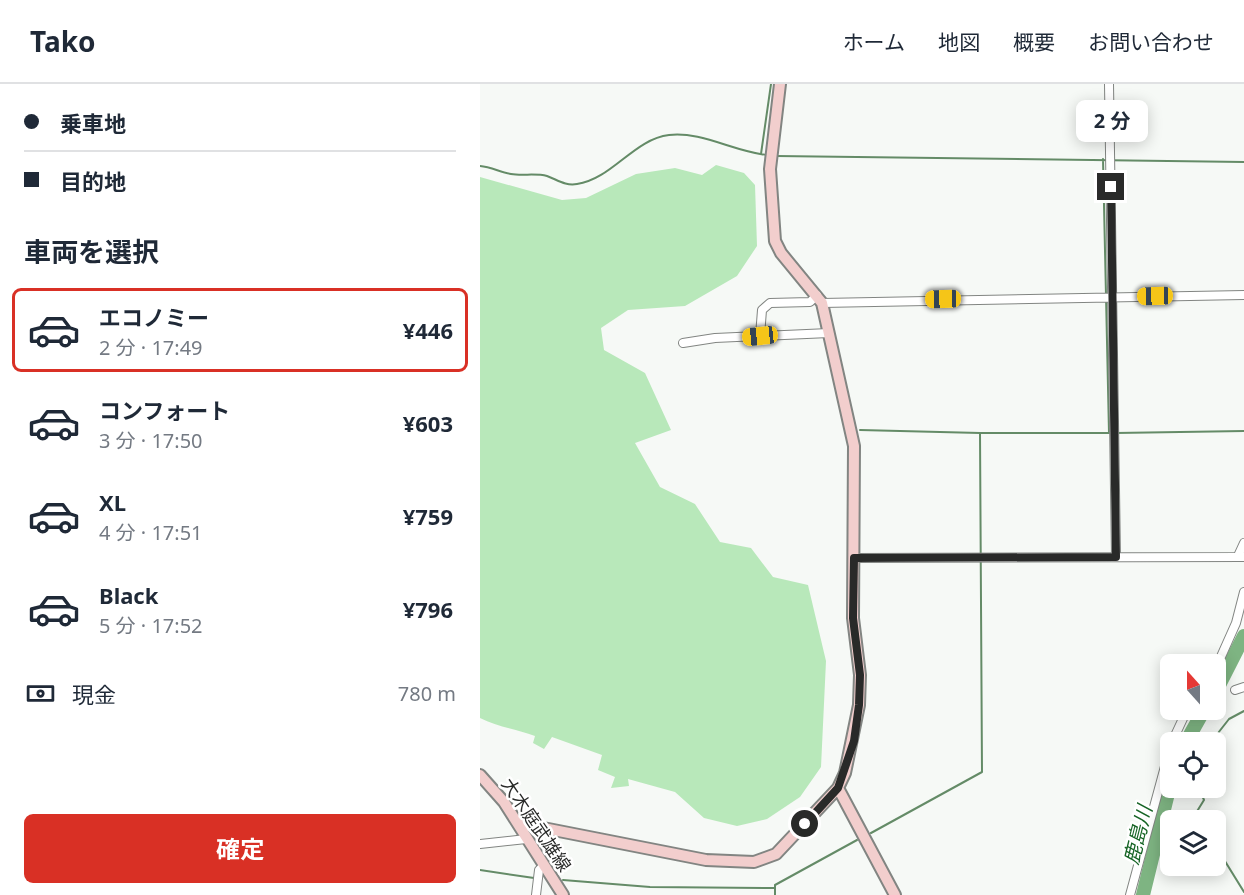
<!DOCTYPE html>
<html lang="ja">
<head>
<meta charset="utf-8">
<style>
  :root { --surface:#fff; --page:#f2f2f3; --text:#1f2937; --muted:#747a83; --line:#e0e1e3; --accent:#d93025 }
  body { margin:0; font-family:"Noto Sans","Noto Sans JP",sans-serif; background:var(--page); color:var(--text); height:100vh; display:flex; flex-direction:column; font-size:22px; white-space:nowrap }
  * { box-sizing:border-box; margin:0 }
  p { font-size:20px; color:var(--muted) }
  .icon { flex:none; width:33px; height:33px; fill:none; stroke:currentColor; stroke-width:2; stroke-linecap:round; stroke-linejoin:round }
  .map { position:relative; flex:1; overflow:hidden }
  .drawer { display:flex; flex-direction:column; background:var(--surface); width:480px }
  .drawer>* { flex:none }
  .hud { display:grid; align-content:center; height:132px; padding:0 24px; background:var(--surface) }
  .needle { width:39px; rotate:339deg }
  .buttons { position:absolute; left:680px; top:570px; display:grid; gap:12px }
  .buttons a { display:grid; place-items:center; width:66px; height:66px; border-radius:9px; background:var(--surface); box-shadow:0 3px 15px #0003; font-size:30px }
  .end { position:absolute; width:27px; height:27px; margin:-14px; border:8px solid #292a29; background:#fff; box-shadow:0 0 0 3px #fff }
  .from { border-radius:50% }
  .bubble { position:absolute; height:42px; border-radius:9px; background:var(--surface); box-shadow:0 3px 15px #0003; font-size:20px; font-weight:700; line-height:42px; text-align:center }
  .car { position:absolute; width:18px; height:36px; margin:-18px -9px; border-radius:8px; box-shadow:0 0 4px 2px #0007; background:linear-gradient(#f5c518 24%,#345 0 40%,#f5c518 0 76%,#345 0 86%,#f5c518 0) }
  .hud b { display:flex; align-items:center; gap:21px; height:57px; font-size:22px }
  .hud b+b { border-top:2px solid var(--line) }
  .hud i { width:15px; height:15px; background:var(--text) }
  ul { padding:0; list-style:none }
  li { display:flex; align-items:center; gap:18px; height:84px; margin:0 12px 9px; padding:0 12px; border:3px solid transparent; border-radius:9px }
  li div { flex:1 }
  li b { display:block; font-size:22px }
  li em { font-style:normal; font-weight:700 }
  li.selected { border-color:var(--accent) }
  li>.icon { width:54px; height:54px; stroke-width:1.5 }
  h2 { padding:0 24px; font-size:27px; line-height:72px }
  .pay { display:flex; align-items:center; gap:15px; height:66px; padding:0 24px; font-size:22px }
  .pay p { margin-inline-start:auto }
  .primary-button { display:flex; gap:12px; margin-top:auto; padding:12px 24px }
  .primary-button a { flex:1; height:69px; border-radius:9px; background:var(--accent); color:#fff; font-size:24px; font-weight:700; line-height:69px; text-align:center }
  header { display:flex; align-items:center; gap:36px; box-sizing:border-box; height:84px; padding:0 30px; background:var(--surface); border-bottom:2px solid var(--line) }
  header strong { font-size:28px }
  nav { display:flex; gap:33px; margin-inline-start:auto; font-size:21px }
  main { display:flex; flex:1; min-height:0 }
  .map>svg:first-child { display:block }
  .green { fill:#b8e8ba }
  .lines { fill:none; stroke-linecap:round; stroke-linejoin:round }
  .stream { stroke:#648b67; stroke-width:2 }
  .river { stroke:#7eb482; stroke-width:14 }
  .street-casing { stroke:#828582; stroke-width:10 }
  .secondary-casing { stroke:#828582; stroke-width:14 }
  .street { stroke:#fff; stroke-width:8 }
  .secondary { stroke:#f2cecd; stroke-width:10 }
  .route { stroke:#292a29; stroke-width:8 }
  .labels { text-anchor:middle; stroke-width:5; stroke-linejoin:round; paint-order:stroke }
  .street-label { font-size:18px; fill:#292a29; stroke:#fff }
  .water-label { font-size:20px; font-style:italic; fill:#166425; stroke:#fff }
</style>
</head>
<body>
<header>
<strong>Tako</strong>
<nav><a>ホーム</a><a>地図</a><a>概要</a><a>お問い合わせ</a></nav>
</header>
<main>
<section class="drawer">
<div class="hud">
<b><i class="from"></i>乗車地</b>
<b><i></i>目的地</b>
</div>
<h2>車両を選択</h2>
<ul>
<li class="selected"><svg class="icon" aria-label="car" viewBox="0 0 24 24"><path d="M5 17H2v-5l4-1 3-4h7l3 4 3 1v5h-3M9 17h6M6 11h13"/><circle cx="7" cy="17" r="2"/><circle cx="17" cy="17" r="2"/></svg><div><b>エコノミー</b><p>2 分 · 17:49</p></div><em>¥446</em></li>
<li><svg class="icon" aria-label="car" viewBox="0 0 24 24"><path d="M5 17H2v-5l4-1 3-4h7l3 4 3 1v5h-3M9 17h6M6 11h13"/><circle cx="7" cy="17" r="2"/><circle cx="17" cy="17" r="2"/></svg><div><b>コンフォート</b><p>3 分 · 17:50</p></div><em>¥603</em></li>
<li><svg class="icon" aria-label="car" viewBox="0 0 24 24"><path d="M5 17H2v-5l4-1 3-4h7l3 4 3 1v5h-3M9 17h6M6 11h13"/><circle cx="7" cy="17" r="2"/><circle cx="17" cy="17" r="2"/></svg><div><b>XL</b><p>4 分 · 17:51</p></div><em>¥759</em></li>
<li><svg class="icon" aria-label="car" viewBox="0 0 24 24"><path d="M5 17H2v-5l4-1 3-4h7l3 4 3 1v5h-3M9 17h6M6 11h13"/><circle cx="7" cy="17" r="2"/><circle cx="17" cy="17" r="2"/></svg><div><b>Black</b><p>5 分 · 17:52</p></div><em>¥796</em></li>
</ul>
<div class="pay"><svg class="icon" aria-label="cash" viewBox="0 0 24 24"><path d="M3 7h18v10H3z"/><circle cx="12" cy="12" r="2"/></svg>現金<p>780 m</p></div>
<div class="primary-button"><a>確定</a></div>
</section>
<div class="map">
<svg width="764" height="811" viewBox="0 0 764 811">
  <rect width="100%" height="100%" fill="#f6f9f6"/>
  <path class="green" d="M236,81L264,89L275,101L277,162L257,192L205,222L148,226L121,244L124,266L165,289L191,346L155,359L180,403L215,420L240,458L271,464L293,493L328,501L346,577L341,683L320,713L287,735L257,742L224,734L195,708L148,695L149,702L131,704L135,693L118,686L122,671L72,653L64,665L53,659L55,652C37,645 17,643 0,634V93L82,116L106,114L156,90L195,84L222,91Z"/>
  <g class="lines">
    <path class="stream" d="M281,70L291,0
      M296,72L764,78
      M623,75L629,349
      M0,82C11,83 20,88 31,90C42,92 56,89 67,92C78,96 85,102 97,100C132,95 154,55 189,51C221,47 255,68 287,71
      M380,346L500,349
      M636,349L764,347
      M731,658L749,635L764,627
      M719,704L724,716L716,729L721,736
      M391,749L502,688L500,349H631
      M735,761L764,808
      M0,786L54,794
      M83,796L170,803L295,804
      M295,811V801L377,756"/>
    <path class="river" d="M735,609L764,552
      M706,658L724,626
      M663,811L690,701"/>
    <defs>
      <path id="street" d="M629,0L636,473
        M342,219L764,211
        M280,252L282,226L290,219L330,218L337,211
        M203,259L235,254L349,249
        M758,472L764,459
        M374,474L764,473
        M735,586L756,539L764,508
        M755,606L764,603
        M692,658L707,626
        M0,760L46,755
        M56,811L59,786L64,781
        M650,811L690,664"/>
      <path id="secondary" d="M0,691L24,718L83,811
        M358,704L415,811
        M38,739L226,776L274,778L296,770L358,704L365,689L379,621L380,591L373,534L374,362L342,219L301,169L295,157L290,85L300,0"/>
    </defs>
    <use href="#street" class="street-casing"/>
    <use href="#secondary" class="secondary-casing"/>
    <use href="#street" class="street"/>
    <use href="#secondary" class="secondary"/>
  </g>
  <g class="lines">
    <path class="route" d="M325,740L358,704L374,657L379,621L380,591L373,534L374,474L636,473L631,103"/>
  </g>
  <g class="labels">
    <g class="street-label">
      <text transform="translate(56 741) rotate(56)" y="6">大木庭武雄線</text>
    </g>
    <g class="water-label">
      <text transform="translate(658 751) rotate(-76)" y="7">鹿島川</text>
    </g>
  </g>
</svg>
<div class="buttons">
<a><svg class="needle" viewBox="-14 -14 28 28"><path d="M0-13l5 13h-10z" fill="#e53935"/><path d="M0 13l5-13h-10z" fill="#747a83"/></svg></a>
<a><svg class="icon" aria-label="locate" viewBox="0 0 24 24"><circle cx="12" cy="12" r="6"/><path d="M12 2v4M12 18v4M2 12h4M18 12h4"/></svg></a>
<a><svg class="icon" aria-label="layers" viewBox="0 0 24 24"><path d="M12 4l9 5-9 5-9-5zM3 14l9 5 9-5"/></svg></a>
</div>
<i class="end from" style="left:325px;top:740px"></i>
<i class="end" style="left:631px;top:103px"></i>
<div class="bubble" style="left:596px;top:16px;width:72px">2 分</div>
<i class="car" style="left:675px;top:212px;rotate:269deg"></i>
<i class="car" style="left:463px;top:215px;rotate:269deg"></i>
<i class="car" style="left:280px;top:252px;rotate:264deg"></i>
</div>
</main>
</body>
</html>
